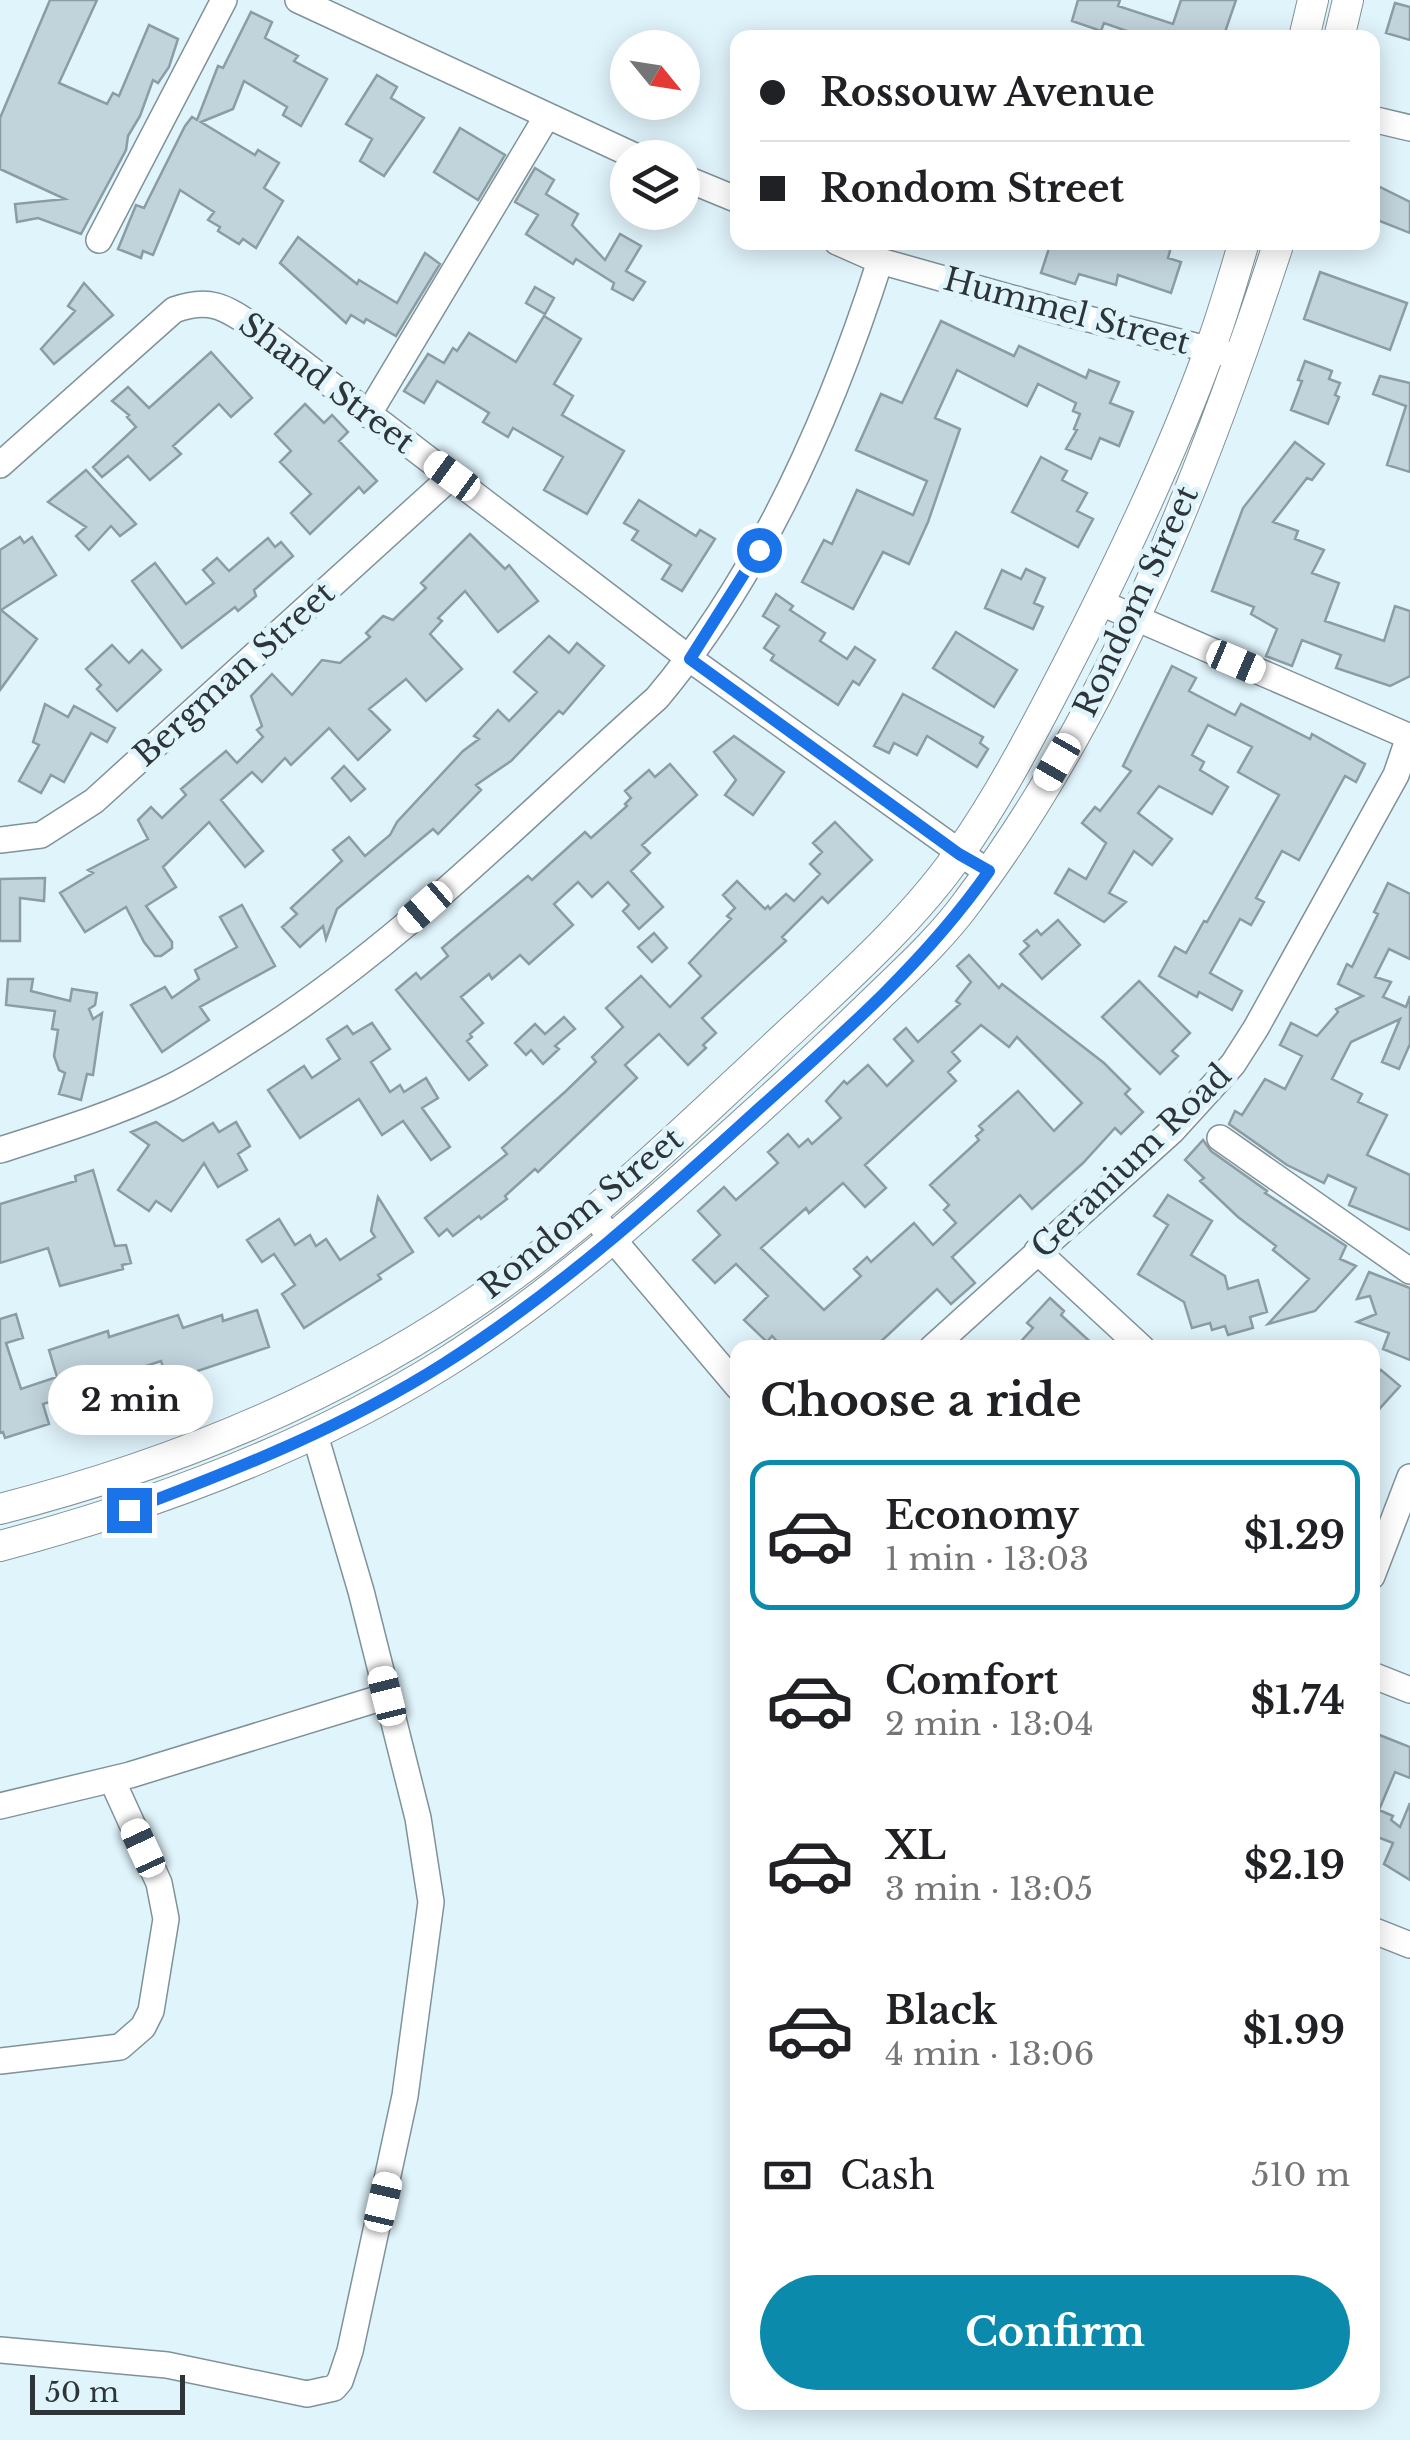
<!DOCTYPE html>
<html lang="en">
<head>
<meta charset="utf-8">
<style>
  :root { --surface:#fff; --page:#f6f6f6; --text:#202124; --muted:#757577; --line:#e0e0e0; --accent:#0c8aac }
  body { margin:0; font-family:"Libre Baskerville",serif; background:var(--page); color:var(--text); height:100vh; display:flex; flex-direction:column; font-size:38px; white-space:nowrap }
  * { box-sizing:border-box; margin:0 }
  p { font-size:32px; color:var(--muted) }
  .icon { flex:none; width:55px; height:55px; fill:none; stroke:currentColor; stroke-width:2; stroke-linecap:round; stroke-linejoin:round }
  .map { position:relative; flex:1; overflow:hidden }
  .sheet { position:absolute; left:730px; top:1340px; width:650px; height:1070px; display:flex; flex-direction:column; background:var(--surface); border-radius:20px; box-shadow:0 5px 25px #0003 }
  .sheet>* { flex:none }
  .top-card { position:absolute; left:730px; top:30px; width:650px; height:220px; border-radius:20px; box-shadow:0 5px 25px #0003; display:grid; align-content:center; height:220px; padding:0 30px; background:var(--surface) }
  .needle { width:65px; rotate:120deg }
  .controls { position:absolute; left:610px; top:30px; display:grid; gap:20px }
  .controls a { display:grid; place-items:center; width:90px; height:90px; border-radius:50%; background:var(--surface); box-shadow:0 5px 25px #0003; font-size:50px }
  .scale { position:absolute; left:30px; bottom:25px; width:155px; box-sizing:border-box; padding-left:10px; border:5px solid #2e3538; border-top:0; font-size:28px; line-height:35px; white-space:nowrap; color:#2e3538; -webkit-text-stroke:8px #e0f4fb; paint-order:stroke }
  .end { position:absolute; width:45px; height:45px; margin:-22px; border:12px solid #1a73e8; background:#fff; box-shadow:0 0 0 5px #fff }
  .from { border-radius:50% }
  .bubble { position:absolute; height:70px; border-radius:35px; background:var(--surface); box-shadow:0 5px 25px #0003; font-size:32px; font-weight:700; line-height:70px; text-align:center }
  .car { position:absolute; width:30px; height:60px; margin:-30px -15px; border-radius:12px; box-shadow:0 0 8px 2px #0007; background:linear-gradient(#fff 24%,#345 0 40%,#fff 0 76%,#345 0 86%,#fff 0) }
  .top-card b { display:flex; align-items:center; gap:35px; height:95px; font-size:38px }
  .top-card b+b { border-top:2px solid var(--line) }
  .top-card i { width:25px; height:25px; background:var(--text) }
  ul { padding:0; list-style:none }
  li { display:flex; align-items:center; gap:30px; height:150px; margin:0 20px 15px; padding:0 10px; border:5px solid transparent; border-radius:20px }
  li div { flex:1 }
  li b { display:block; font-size:38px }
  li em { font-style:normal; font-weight:700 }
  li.selected { border-color:var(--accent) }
  li>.icon { width:90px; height:90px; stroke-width:1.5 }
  h2 { padding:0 30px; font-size:45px; line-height:120px }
  .pay { display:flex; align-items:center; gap:25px; height:110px; padding:0 30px; font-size:38px }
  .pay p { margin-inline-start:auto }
  .primary-button { display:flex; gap:20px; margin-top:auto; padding:20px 30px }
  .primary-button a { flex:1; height:115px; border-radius:60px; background:var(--accent); color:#fff; font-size:40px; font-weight:700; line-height:115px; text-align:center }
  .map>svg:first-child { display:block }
  .building { fill:#c1d3db; stroke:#8b9ca3; stroke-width:2.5; fill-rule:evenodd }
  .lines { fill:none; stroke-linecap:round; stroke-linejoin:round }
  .minor-casing { stroke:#809299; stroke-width:28 }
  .tertiary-casing { stroke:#809299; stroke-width:32 }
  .minor { stroke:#fff; stroke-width:25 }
  .tertiary { stroke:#fff; stroke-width:30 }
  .route { stroke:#1a73e8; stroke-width:12 }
  .labels { text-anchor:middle; stroke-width:10; stroke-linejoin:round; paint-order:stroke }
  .street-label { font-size:32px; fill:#2e3538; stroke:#e0f4fb }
</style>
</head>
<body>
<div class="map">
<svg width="1410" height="2440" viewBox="0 0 1410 2440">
  <rect width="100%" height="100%" fill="#e0f4fb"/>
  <path class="building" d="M50,0H97L59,83L107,104L113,93L119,96L149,25L178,39L169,67L158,83L153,80L140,116L128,136L126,150L81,234L38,218L17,222L15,204L65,199L0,169V118Z
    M1078,0H1120L1118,6L1173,24L1181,0H1236L1223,38H1147L1104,23L1101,31L1072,21Z
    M1395,3L1410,7V40L1386,33Z
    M251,12L272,22L265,38L298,56L294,61L327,79L301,126L283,115L287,107L244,81L233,109L201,122L255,155L258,150L279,163L264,188L283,201L256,248L243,239L239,244L218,231L220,227L208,220L214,212L180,190L153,255L143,251L141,258L118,249L136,205L144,208L185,126L192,117L197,120L218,66L223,68Z
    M377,75L397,87L391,98L424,118L384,176L360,161L372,139L346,124Z
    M460,128L505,155L478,200L434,172Z
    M535,168L554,180L546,194L578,214L572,225L605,260L620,234L641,246L626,271L645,282L633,300L612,289L614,283L576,259L573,264L526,234L538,215L515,202Z
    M1372,183L1410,202V233L1372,218Z
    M298,237L357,284L359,280L397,303L425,253L440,264L396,336L366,319L364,323L351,315L346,323L280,263Z
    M1051,242H1156L1171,247L1168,258L1181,262L1171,293L1118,275L1116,285L1079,274L1075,284L1041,273Z
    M1320,272L1407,303L1390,350L1304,319Z
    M84,283L113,315L54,364L41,349L75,311L68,306Z
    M535,287L554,298L545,314L526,303Z
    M544,316L581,339L554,384L573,396L562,415L624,451L587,514L544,490L563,457L513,428L508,437L483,422L489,413L437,381L424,403L404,391L428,354L444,363L453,348L457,351L469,333L516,362Z
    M941,321L1014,356L1019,346L1086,378L1089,370L1119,382L1110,403L1133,412L1119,446L1100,438L1091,459L1066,449L1077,430L1074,429L1080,414L1073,411L1076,403L1038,384L1027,406L957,370L935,418L960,429L928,522L909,564L883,552L853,609L802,582L824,540L832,544L857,490L913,515L927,481L856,450L881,394L902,403Z
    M211,352L252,398L231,417L219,404L173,446L181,454L150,480L128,456L102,477L93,467L136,427L127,417L129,415L112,401L128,387L149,408Z
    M1305,361L1332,371L1329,379L1340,383L1335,395L1339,397L1328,424L1291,410L1302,381L1298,380Z
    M1380,376L1410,383V472L1387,465L1406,406L1373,394Z
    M305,404L324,423L332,415L348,432L339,441L377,481L364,493L359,487L310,534L291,513L311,494L280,462L291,451L275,434Z
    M1295,442L1324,464L1312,480L1307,478L1273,522L1298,531L1295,539L1324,550L1312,573L1339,583L1325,621L1384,641L1395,606L1410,611V676L1390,686L1336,668L1341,655L1302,640L1292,666L1266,656L1277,629L1251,614L1254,607L1212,591L1243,508Z
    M1041,457L1067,471L1062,480L1087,493L1077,511L1093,519L1078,547L1012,512Z
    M86,470L136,524L120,536L111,526L89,550L76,536L86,527L48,502Z
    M639,500L696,536L700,530L715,539L682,591L662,579L671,565L632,540L638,531L624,523Z
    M470,534L505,569L509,565L538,601L498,632L465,591L438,618L442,621L430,634L462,669L426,701L406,679L369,709L390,730L358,760L329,728L291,765L285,758L262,782L252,772L221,800L263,851L245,867L209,822L163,867L176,887L146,906L172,942V948L161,956H155L144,942L126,907L85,932L60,893L93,873L88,870L148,839L138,820L151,807L162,818L186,795L181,789L226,751L237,763L263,737L257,730L262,726L251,696L272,674L292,695L322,660L340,663L370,637L366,633L383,616L393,620L426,588L421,583Z
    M20,537L24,543L32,537L56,575L1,610L37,639L0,690V550Z
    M268,538L275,547L281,542L293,556L254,590L256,596L238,611L235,607L182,648L132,581L155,563L186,604L214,583L203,570L217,558L229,571Z
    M1026,569L1045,578L1034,603L1043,607L1033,629L985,608L1002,570L1021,579Z
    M776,594L793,606L790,610L825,633L820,641L847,659L855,647L875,660L859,685L853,681L838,705L771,660L774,655L764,648L779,626L763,616Z
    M956,632L1017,670L994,707L933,668Z
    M549,636L569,653L577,643L604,666L563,714L559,711L511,761L476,785L481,790L438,834L433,829L337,909L326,939L323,926L300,947L282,927L297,914L291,908L342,861L333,850L349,837L365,856L390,835L397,822L463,751L479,739L474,736L498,710L509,721L537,692L514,672Z
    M112,645L129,663L142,650L161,670L117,711L97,689L101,685L86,669Z
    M1172,666L1196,678L1189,691L1235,715L1241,704L1310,739L1312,734L1365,764L1356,782L1345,776L1299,860L1282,851L1256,898L1264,902L1251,925L1240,919L1210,973L1242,991L1232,1010L1199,992L1197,997L1159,976L1175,947L1186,953L1204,921L1207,922L1279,795L1238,772L1252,747L1208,725L1192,755L1204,762L1200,770L1228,787L1212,814L1159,786L1138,813L1172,839L1152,865L1134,851L1109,893L1126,902L1104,922L1055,893L1069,869L1086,879L1106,843L1082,823L1095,807L1100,811L1131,771L1123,766Z
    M903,694L983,737L980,743L988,749L977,767L927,736L917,755L894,743L889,753L874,746Z
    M45,704L68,717L74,706L115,728L107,742L91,733L64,782L51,775L41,793L19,781L39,745L33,742Z
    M734,736L784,772L753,815L725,795L736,780L714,752Z
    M670,764L697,795L642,845L650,853L631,871L663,907L639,929L623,911L629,905L608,882L592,897L578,882L554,904L573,925L529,964L520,955L492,979L489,974L461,997L483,1023L470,1034L472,1037L467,1041L487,1065L469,1080L396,990L416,973L421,979L448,956L442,948L528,876L532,880L585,832L591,838L627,806L625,804L631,798L625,791L649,770L655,777Z
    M344,766L365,789L351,801L332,778Z
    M835,822L872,860L828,903L822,897L782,937L786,941L702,1018L716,1033L703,1045L706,1048L688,1065L659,1034L625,1065L637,1078L538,1172L535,1169L505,1196L507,1199L481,1219L479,1216L453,1236L447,1229L439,1236L425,1218L507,1154L502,1148L566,1091L596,1062L592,1057L623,1027L606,1008L641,976L670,1007L701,976L689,963L731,919L727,916L735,908L723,895L737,881L765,909L768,906L770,909L786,894L794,901L820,874L810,864L822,852L813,843Z
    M45,878L44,901L20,898V941H0V879Z
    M1388,883L1410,894V959L1389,949L1375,977L1391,982L1383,997L1406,1007L1410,996V1044L1399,1069L1382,1062L1400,1019L1351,1042L1332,1079L1362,1094L1358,1102L1387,1115L1367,1155L1410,1175V1230L1349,1205L1356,1188L1328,1175L1324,1183L1287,1165L1229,1124L1235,1111L1242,1115L1265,1079L1285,1089L1302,1056L1280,1045L1291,1023L1317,1036L1338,1012L1336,1009L1363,996L1338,984L1347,964L1352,967L1378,914L1374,912Z
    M242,905L275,966L200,1007L209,1020L162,1052L131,1005L165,987L172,998L199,979L195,970L237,947L220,917Z
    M1058,920L1080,945L1042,979L1020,954L1029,946L1024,941L1037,930L1041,935Z
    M654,933L667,948L652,962L638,947Z
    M969,955L999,988L1002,984L1104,1063L1130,1089L1125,1094L1143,1112L1121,1134L1115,1128L1083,1163L1032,1209L1020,1195L952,1257L975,1283L951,1304L937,1289L874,1348H783L772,1336L767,1342L744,1320L768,1296L736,1264L715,1283L693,1260L720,1235L698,1211L724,1187L736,1200L778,1163L768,1152L788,1134L799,1147L808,1139L812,1144L841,1118L826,1101L844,1081L847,1084L868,1065L887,1086L913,1061L894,1039L906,1028L918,1042L960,1004L956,1001L971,982L957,966ZM981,1025L1009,1047L1017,1037L1082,1103L1054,1131L1018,1091L979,1126L983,1130L976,1136L979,1140L930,1185L949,1205L944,1210L956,1223L933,1245L914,1223L871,1262L867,1257L854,1269L861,1276L824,1310L761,1248L806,1208L809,1213L843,1183L865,1207L886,1188L865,1165L956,1081L948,1072L960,1061L952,1052Z
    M8,979H33L31,991L70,1001L72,989L97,993L95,1005L89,1009L93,1019L102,1013L93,1075L87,1074L81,1100L59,1094L65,1073L59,1070L54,1056L58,1030L52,1029L55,1011L6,1005Z
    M1139,981L1190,1033L1172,1051L1178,1056L1160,1074L1102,1017Z
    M564,1017L575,1029L555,1046L559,1049L543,1064L531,1050L526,1055L515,1043L535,1024L545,1034Z
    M372,1023L390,1049L371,1062L390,1092L400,1085L404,1092L426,1078L438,1098L422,1108L450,1147L431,1160L403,1121L382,1135L359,1099L300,1138L268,1090L304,1066L312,1078L340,1059L327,1039L347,1026L353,1034Z
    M156,1122L183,1141L213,1123L219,1132L236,1122L250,1146L238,1154L247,1170L218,1187L204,1163L171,1211L156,1201L149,1211L118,1190L149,1145L131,1132Z
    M1203,1140L1211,1151L1267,1191L1265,1193L1346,1246L1340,1259L1356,1266L1315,1311L1268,1324L1309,1279L1273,1250L1276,1246L1238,1217L1200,1181L1204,1178L1185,1160Z
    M93,1170L115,1246L126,1245L131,1263L122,1265L123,1269L60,1286L48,1248L0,1263V1204L76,1181L75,1176Z
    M1168,1195L1212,1221L1191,1255L1225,1276L1228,1289L1258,1280L1267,1312L1250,1317L1253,1328L1228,1335L1225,1326L1212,1330L1210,1323L1192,1328L1184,1302L1138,1274L1168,1225L1154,1216Z
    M378,1197L413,1252L378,1275L381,1279L304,1328L282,1294L295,1285L274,1254L262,1262L247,1240L279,1219L295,1245L310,1235L316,1246L326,1239L340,1260L375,1237L371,1231Z
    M1369,1272L1410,1288V1360L1383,1349L1389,1333L1357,1322L1376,1314L1370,1296L1357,1299Z
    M1050,1298L1064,1311L1061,1315L1097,1348H1015L1033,1328L1027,1323Z
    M257,1310L269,1347L168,1381L161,1361L121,1374L129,1397L119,1400L122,1409L102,1416L99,1407L87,1411L81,1392L43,1404L49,1424L5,1438L3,1432L0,1433V1319L16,1314L23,1338L6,1343L21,1389L57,1377L49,1350L108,1331L109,1337L178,1315L183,1328L222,1315L223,1321Z
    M1381,1370L1400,1386L1372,1417V1380Z
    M1377,1734L1410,1747V1778L1395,1772L1379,1810L1393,1816L1391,1820L1400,1827L1410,1803V1880L1384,1864L1393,1843L1372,1835V1745Z"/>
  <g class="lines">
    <defs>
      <path id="minor" d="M298,0L639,158
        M1372,119L1410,128
        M682,177L738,200
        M99,240L224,0
        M837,242L880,261L1069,314L1227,354
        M368,415L547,116
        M0,465L174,310C212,296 227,309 258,329L690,659L976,864
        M1099,602L1410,737
        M0,840L41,835L94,801L452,476
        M1220,1138L1410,1271
        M0,1150C56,1132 112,1115 165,1090C197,1075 226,1055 256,1036C404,942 527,813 657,698C762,573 831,415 880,261
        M600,1224L738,1387
        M1037,1251L1142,1348
        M932,1348L1172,1131L1233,1064L1256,1028L1396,775L1409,737
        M1372,1576L1410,1477
        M1372,1675L1410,1690
        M0,1806L130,1775L387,1696
        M1372,1930L1410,1945
        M0,2061L120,2047L143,2027L151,2011L166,1919L159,1883L112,1780
        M0,2350L167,2365L307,2394L334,2388L340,2381L350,2351L405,2096L431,1902L418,1818L361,1591L315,1435"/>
      <path id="tertiary" d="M1304,38L1313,0
        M1339,38L1348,0
        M0,1509C184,1462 361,1388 515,1274C602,1210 681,1133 761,1059C828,995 909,927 961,851C1002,792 1035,728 1068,664C1120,563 1171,457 1210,349C1223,314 1233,278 1244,242
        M0,1546C155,1505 306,1449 443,1364C557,1293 658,1200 757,1111C798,1074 837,1037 876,999C908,968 942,937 968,901C1111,712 1206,466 1279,242"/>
    </defs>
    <use href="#minor" class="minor-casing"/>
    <use href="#tertiary" class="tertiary-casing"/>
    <use href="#minor" class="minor"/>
    <use href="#tertiary" class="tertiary"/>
  </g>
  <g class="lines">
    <path class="route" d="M129,1510C238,1469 346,1426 445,1363C560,1290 662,1197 763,1105C843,1034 927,960 989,871L959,854L690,659L759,550"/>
  </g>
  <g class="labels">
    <g class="street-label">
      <text transform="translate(1067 311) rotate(15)" y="11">Hummel Street</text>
      <text transform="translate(327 383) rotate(37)" y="11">Shand Street</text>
      <text transform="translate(1136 601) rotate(-65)" y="11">Rondom Street</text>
      <text transform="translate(234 674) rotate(-42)" y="11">Bergman Street</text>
      <text transform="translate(1131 1161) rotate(-44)" y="11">Geranium Road</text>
      <text transform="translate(581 1213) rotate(-39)" y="11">Rondom Street</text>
    </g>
  </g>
</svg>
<div class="controls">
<a><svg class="needle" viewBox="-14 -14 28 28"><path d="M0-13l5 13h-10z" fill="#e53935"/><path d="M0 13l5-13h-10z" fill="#757577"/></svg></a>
<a><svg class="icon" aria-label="layers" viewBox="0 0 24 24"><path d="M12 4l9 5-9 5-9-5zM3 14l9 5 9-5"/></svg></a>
</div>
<div class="scale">50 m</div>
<i class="end from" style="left:759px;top:550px"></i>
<i class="end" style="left:129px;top:1510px"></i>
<div class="bubble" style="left:48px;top:1365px;width:165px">2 min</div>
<i class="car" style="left:452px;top:476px;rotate:306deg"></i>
<i class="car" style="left:1236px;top:662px;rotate:113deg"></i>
<i class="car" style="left:1057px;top:762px;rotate:210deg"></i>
<i class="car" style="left:425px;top:907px;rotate:229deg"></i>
<i class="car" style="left:387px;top:1696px;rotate:346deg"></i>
<i class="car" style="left:143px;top:1848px;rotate:335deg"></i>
<i class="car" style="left:383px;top:2202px;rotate:13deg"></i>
<div class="top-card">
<b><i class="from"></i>Rossouw Avenue</b>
<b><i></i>Rondom Street</b>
</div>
<section class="sheet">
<h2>Choose a ride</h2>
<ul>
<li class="selected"><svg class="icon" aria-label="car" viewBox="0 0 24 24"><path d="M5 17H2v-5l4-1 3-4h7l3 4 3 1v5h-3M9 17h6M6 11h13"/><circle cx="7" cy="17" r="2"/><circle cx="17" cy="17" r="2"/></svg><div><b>Economy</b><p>1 min · 13:03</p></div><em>$1.29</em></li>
<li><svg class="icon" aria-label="car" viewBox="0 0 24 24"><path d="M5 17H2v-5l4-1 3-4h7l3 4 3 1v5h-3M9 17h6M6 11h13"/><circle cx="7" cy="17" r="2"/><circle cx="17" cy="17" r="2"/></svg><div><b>Comfort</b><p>2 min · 13:04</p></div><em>$1.74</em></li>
<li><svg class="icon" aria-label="car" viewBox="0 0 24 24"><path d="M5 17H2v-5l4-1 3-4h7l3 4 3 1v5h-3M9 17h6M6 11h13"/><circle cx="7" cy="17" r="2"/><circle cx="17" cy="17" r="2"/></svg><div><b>XL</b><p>3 min · 13:05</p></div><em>$2.19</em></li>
<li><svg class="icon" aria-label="car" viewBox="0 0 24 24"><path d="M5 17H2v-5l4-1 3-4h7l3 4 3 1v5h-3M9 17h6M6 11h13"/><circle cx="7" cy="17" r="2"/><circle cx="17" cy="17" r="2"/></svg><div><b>Black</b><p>4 min · 13:06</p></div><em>$1.99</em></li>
</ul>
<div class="pay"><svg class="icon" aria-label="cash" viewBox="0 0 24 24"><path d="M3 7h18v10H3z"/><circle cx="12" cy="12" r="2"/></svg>Cash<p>510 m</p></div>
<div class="primary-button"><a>Confirm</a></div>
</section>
</div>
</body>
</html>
